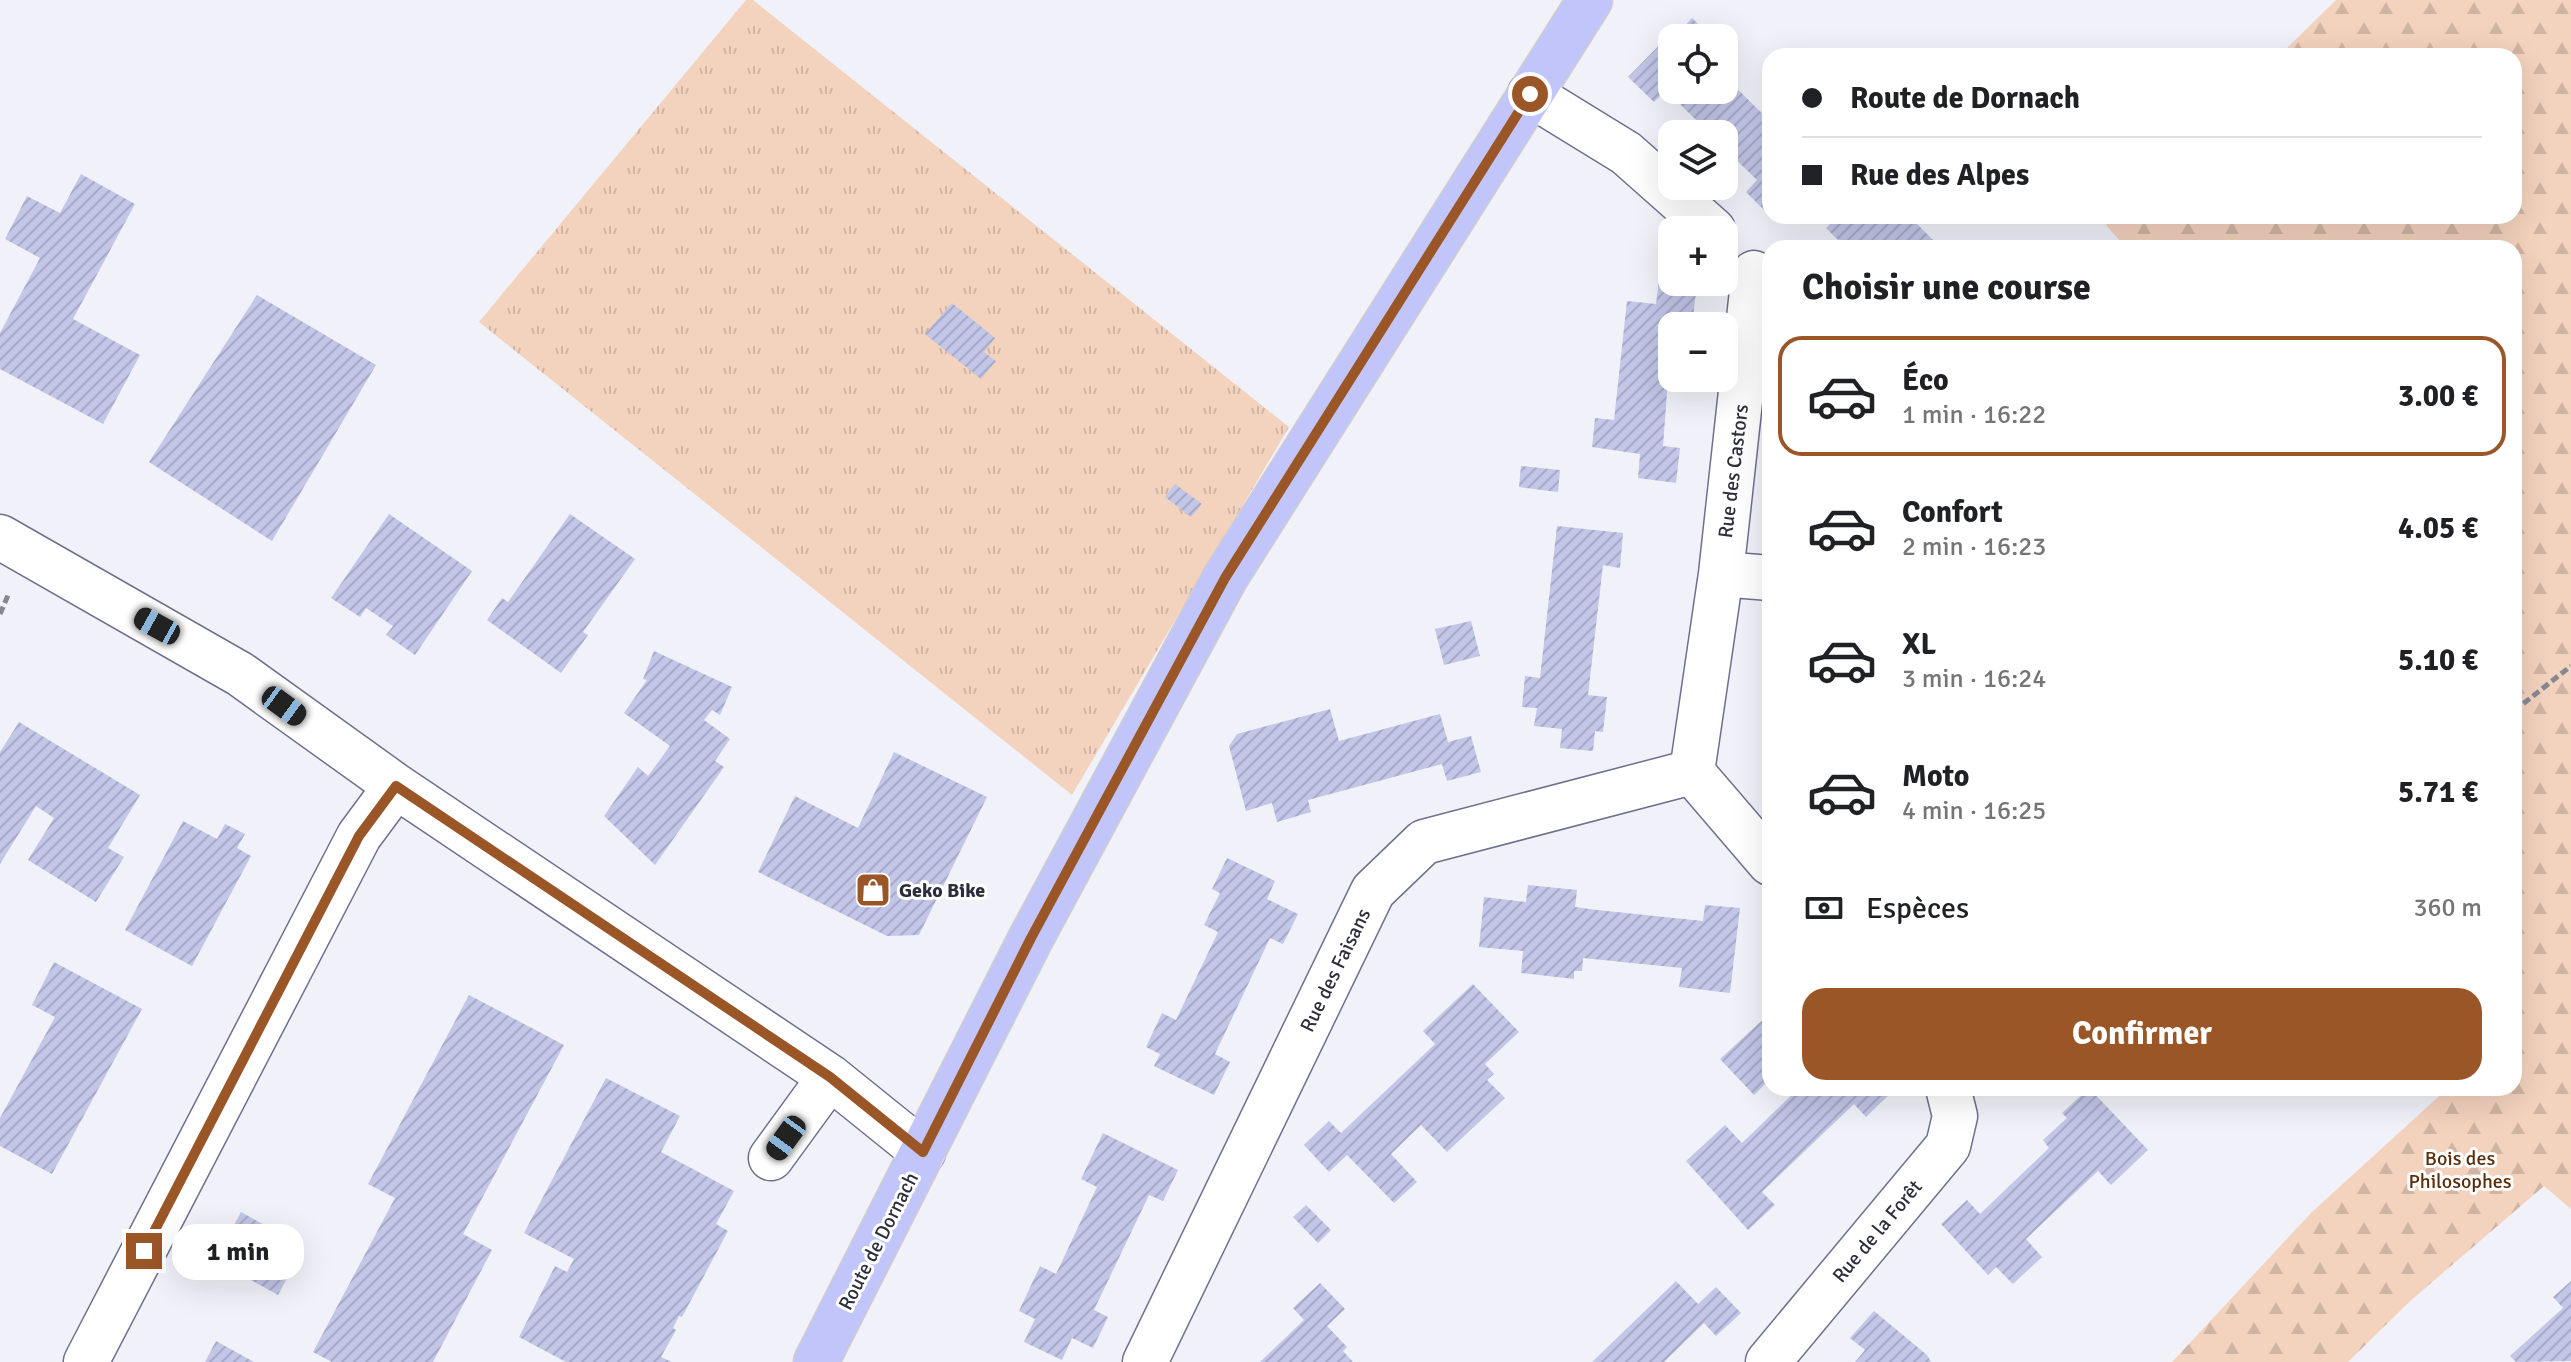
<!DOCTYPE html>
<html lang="fr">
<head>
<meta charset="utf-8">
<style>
  :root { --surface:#fff; --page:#f6f6f6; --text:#202124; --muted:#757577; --line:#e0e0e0; --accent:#9a5627 }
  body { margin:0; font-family:Signika,sans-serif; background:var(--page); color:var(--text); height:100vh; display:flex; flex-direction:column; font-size:30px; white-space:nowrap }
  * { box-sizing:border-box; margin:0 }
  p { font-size:26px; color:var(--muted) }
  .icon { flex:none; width:44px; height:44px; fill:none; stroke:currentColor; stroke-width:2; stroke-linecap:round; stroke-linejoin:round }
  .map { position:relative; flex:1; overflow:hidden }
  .sheet { position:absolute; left:1762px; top:240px; width:760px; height:856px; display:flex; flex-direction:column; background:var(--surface); border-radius:24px; box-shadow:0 8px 32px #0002 }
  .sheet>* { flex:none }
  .banner { position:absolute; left:1762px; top:48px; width:760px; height:176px; border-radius:24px; box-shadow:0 8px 32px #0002; display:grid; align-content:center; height:176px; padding:0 40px; background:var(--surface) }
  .controls { position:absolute; left:1658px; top:24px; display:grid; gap:16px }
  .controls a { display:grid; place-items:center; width:80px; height:80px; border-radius:16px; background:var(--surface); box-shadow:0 8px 32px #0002; font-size:40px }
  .end { position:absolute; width:36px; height:36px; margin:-18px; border:10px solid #9a5627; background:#fff; box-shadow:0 0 0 4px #fff }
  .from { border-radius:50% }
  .bubble { position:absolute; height:56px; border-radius:24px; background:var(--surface); box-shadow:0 8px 32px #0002; font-size:26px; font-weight:700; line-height:56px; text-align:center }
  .car { position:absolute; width:24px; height:48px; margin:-24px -12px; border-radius:10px; box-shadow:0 0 6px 2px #0007; background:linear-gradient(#222 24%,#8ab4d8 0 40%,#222 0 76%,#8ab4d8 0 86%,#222 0) }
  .banner b { display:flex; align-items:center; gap:28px; height:76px; font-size:30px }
  .banner b+b { border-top:2px solid var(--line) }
  .banner i { width:20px; height:20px; background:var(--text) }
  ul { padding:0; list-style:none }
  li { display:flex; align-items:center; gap:24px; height:120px; margin:0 16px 12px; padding:0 24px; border:4px solid transparent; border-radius:24px }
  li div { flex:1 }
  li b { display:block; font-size:30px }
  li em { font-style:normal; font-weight:700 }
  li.selected { border-color:var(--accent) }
  li>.icon { width:72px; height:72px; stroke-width:1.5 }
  h2 { padding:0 40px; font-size:36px; line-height:96px }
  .pay { display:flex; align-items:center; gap:20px; height:88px; padding:0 40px; font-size:30px }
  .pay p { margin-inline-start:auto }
  .button { display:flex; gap:16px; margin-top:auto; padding:16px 40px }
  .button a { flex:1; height:92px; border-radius:24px; background:var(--accent); color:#fff; font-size:32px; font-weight:700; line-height:92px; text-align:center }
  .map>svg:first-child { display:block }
  .grass { fill:url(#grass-tufts) }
  .forest { fill:url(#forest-firs) }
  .building { fill:url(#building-hatch) }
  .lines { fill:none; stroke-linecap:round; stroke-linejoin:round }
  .minor-casing { stroke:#6d708f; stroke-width:47 }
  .major-casing { stroke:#cdcdd0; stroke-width:47 }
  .path { stroke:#868791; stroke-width:5; stroke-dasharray:8 4; stroke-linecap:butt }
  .minor { stroke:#fff; stroke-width:44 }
  .major { stroke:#c2c5fa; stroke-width:44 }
  .route { stroke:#9a5627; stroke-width:10 }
  .labels { text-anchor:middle; stroke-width:6; stroke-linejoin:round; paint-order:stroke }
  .street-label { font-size:20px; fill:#2d2e3b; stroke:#fff }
  .poi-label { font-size:20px; font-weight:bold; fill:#2d2e3b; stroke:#fff; text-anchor:start }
  .park-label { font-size:20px; fill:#5b2e0b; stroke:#fff }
</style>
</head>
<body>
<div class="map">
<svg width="2571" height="1362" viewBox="0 0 2571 1362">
  <defs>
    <pattern id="grass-tufts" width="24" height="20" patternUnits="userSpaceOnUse" patternTransform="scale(2)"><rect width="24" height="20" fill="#f3d2be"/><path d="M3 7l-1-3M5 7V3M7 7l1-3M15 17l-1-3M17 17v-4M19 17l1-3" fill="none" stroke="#d1b5a4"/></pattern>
    <pattern id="forest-firs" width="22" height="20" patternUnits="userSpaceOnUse" patternTransform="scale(2)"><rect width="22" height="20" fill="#f3d2be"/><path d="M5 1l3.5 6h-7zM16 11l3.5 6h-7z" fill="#d1b5a4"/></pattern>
    <pattern id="building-hatch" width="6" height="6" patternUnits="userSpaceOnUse" patternTransform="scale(2)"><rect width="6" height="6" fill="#c2c6e7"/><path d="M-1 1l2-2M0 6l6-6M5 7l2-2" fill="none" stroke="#a7aac7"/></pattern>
  </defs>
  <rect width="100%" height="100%" fill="#f1f2f9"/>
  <path class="grass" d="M746,0H753L1289,427L1072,795L479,322Z"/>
  <path class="forest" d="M2336,0H2571V1209L2544,1186L2409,1302L2348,1362H2172L2312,1212L2448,1088H2514V248H2126L2106,225L2116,216H2514V56H2279Z"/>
  <path class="building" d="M1692,18L1712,38H1672V90H1724V76L1770,121V216L1746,192L1757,180L1724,148V134H1710L1666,90L1654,102L1628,77L1675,29L1679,32Z
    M81,174L135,204L73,319L140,355L103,424L0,369V333L40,258L5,239L27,196L60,213Z
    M1838,216H1909L1941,248H1870L1864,242L1858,248H1846L1826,228Z
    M1659,280L1697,284L1693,318L1677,316L1676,326H1672L1663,446L1680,448L1676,483L1638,478L1640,454L1592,447L1595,418L1614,420L1627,301L1656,304Z
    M257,295L376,365L272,541L149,462Z
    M952,303L995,338L984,352L996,361L981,379L925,334Z
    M1521,466L1560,470L1558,492L1519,487Z
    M1175,484L1202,504L1191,517L1165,497Z
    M389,514L472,571L415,655L386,635L393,626L366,608L360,617L331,598Z
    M570,514L635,559L583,632L588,635L561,673L487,620L502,598L508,602Z
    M1557,526L1623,533L1620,568L1603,565L1588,695L1607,697L1603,732L1595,731L1593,751L1560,748L1562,729L1534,726L1537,708L1522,707L1525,676L1540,678Z
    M1471,621L1480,656L1444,665L1435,629Z
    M654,651L732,687L720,715L712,710L704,720L730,739L715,761L724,767L655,865L604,816L638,767L648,776L670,746L624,713L647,680L643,679Z
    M1330,709L1339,741L1440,714L1448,742L1471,736L1481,772L1447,781L1442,764L1308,800L1311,812L1277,822L1272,803L1246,811L1229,746L1237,734Z
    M19,722L140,795L108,848L124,857L96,902L28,860L54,818L36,806L0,864V752Z
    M894,752L987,797L919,935L887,936L758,872L795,796L858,828Z
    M183,821L217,839L225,824L245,834L237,848L251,856L192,966L125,930Z
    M1227,858L1275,881L1267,899L1298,914L1283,944L1270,938L1215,1054L1230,1062L1214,1095L1154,1066L1160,1054L1146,1047L1162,1013L1176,1020L1218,932L1204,925L1220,893L1212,889Z
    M1528,885L1577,890L1575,907L1597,910L1703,921L1705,905L1740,908L1730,993L1679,987L1682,968L1583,958L1582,971H1574V979L1521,973L1523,951L1479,947L1484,897L1526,902Z
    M54,962L142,1009L52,1174L0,1146V1118L55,1017L32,1005Z
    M1473,984L1519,1032L1485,1064L1494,1074L1487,1080L1505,1098L1447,1152L1421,1125L1391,1154L1417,1182L1394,1203L1347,1155L1329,1172L1304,1145L1329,1121L1341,1133L1435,1044L1423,1031Z
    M469,995L564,1045L463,1234L492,1250L433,1362H332L313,1352L395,1198L368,1184Z
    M1770,1013V1079L1754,1095L1720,1059Z
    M606,1078L680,1116L661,1152L734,1191L716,1224L728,1231L682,1317L679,1316L673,1328L676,1330L661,1357L672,1362H566L519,1337L555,1266L567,1272L574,1259L524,1233Z
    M1799,1088H1888L1892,1092L1866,1117L1854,1104L1784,1171L1762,1192L1775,1205L1748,1230L1686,1161L1725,1125L1742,1143Z
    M2089,1088L2148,1150L2111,1185L2098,1171L2026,1239L2042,1257L2013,1284L1996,1267L1988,1275L1941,1224L1967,1200L1980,1214L2049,1148L2043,1140L2067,1118L2062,1113Z
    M1103,1133L1178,1170L1163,1201L1149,1195L1094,1310L1108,1317L1093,1348L1072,1338L1062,1360L1024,1342L1035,1319L1019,1311L1040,1266L1056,1274L1097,1187L1081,1179Z
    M1306,1205L1331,1230L1318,1243L1293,1217Z
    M241,1212L304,1247L278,1295L215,1260Z
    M1676,1281L1698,1304L1716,1287L1741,1313L1716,1336L1704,1323L1664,1362H1592Z
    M2571,1281V1361L2516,1362L2510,1356L2563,1308L2553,1297Z
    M1320,1283L1345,1309L1327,1326L1347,1347L1343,1351L1353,1362H1260L1304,1320L1293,1308Z
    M1874,1311L1927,1355L1931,1362H1855L1865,1350L1850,1338Z
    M216,1341L254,1362H205Z"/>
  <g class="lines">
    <defs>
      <path id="minor" d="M1530,94L1626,153L1713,230
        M0,537L240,674L396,786L830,1077L923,1152
        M1721,574L1770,578
        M1692,772L1721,574L1754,273
        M1692,772L1770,863
        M771,1158L830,1077
        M86,1362L359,836L396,786
        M1145,1362L1373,891L1424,842L1692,772
        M1768,1362L1948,1146L1955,1116L1948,1088"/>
      <path id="major" d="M816,1362L1031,938L1225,578L1590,0"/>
    </defs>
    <use href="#minor" class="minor-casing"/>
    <use href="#major" class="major-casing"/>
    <path class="path" d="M0,614L9,593
      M2514,711L2571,666"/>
    <use href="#minor" class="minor"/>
    <use href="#major" class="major"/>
  </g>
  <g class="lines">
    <path class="route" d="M144,1251L359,836L396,786L830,1077L923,1152L1031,938L1225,578L1530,94"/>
  </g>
  <defs>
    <symbol id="shop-square" viewBox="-11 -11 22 22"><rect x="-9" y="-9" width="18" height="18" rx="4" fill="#9a5627" stroke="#fff"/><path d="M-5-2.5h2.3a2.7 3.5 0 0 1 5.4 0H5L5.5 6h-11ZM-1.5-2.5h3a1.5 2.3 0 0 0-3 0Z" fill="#fff"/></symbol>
  </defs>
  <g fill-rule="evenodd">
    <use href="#shop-square" x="853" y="870" width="40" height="40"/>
  </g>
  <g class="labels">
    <g class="street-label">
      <text transform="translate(1733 471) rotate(-83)" y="7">Rue des Castors</text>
      <text transform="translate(1335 970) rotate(-64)" y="7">Rue des Faisans</text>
      <text transform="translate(1877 1231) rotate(-50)" y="7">Rue de la Forêt</text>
      <text transform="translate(878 1241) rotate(-63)" y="7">Route de Dornach</text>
    </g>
    <g class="poi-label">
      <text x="899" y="897">Geko Bike</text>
    </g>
    <g class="park-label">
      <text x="2460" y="1165">Bois des<tspan x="2460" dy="23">Philosophes</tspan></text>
    </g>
  </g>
</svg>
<div class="controls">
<a><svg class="icon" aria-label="locate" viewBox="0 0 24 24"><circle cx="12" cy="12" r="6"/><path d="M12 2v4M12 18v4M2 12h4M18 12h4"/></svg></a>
<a><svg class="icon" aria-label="layers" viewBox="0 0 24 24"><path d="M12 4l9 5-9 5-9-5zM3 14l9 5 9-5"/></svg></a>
<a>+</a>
<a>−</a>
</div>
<i class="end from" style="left:1530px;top:94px"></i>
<i class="end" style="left:144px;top:1251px"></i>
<div class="bubble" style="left:172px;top:1224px;width:132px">1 min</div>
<i class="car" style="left:157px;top:626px;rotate:299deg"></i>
<i class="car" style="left:284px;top:706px;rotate:126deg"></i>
<i class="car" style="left:786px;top:1138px;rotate:216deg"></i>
<div class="banner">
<b><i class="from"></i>Route de Dornach</b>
<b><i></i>Rue des Alpes</b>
</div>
<section class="sheet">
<h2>Choisir une course</h2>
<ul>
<li class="selected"><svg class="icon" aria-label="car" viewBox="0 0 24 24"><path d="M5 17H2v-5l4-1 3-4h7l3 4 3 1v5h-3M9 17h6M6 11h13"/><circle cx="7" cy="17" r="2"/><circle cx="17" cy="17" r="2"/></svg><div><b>Éco</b><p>1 min · 16:22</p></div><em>3.00 €</em></li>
<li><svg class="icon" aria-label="car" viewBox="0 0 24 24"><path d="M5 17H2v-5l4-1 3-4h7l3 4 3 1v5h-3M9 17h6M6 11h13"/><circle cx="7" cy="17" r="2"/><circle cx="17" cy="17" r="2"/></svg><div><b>Confort</b><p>2 min · 16:23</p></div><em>4.05 €</em></li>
<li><svg class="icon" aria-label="car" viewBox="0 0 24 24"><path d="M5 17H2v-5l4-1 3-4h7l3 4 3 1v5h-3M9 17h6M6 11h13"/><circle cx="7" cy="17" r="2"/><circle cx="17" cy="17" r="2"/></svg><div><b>XL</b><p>3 min · 16:24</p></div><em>5.10 €</em></li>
<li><svg class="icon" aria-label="car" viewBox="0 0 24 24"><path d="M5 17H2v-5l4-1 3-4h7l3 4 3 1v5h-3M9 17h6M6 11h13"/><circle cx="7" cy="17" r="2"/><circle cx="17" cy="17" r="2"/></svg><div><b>Moto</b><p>4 min · 16:25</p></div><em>5.71 €</em></li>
</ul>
<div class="pay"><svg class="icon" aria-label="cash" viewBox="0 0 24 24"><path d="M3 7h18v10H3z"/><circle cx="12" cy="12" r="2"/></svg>Espèces<p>360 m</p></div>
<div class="button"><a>Confirmer</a></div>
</section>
</div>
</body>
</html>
